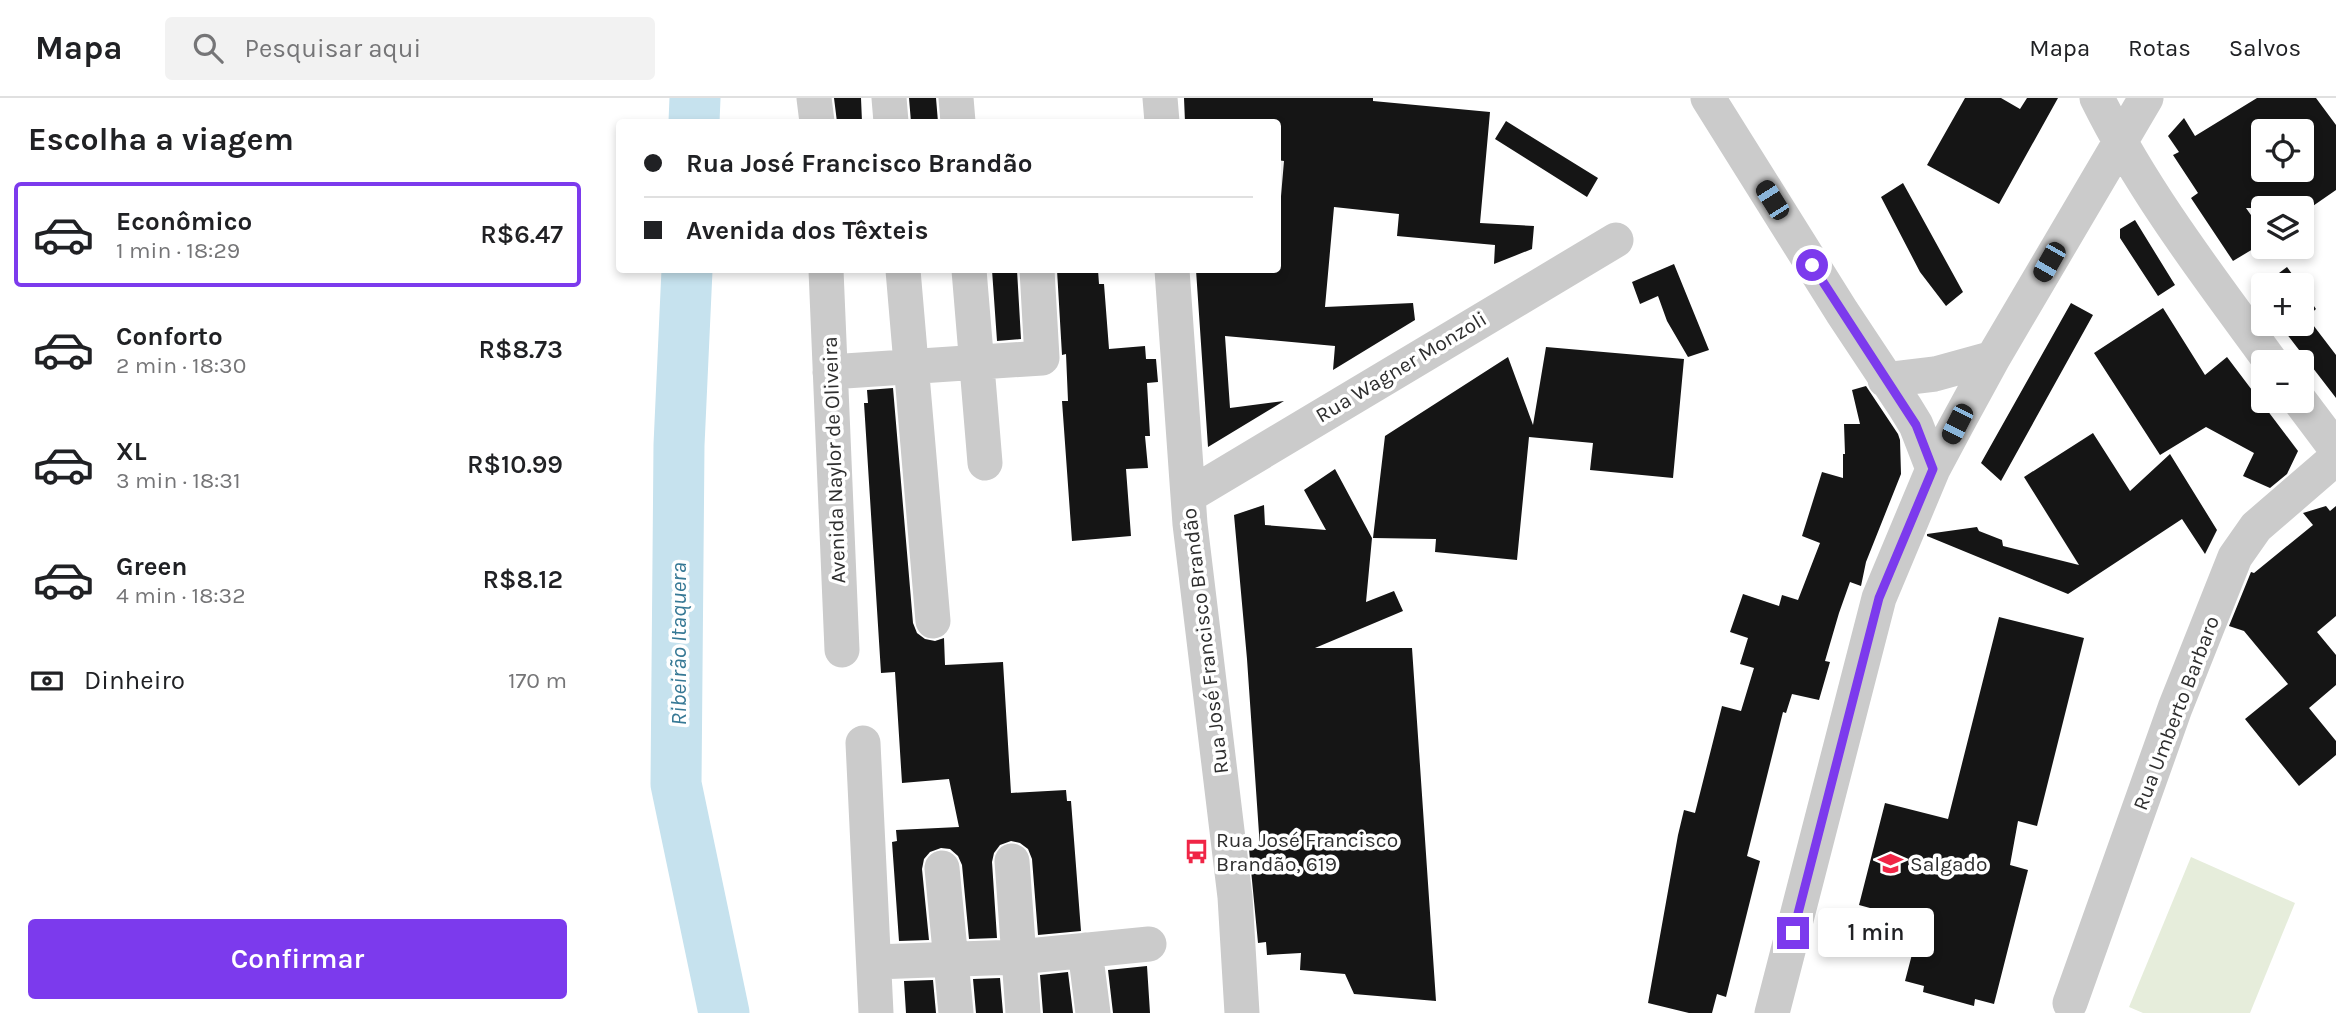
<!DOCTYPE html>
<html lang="pt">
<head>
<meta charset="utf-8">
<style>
  :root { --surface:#fff; --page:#f2f2f2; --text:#202124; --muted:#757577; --line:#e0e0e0; --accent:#7c3aed }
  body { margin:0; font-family:Karla,sans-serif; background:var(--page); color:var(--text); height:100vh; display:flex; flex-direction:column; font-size:26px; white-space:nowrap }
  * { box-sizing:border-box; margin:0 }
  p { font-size:23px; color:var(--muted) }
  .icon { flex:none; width:38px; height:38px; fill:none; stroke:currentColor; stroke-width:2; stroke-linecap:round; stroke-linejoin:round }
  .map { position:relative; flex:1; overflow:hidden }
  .panel { display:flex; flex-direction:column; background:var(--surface); width:595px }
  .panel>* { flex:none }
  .guide { position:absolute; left:21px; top:21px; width:665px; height:154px; border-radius:7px; box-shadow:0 4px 10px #0003; display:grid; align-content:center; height:154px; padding:0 28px; background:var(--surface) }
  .tools { position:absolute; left:1656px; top:21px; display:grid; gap:14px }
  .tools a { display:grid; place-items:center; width:63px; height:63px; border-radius:7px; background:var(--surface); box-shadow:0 4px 10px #0003; font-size:35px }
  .end { position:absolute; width:32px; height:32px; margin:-16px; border:9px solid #7c3aed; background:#fff; box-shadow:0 0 0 4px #fff }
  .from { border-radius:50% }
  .bubble { position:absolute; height:49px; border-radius:7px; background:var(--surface); box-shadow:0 4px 10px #0003; font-size:23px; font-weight:600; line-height:49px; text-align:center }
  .car { position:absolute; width:21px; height:42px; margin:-21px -10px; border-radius:9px; box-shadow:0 0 5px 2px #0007; background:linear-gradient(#222 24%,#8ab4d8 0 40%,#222 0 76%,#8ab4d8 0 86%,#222 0) }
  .guide b { display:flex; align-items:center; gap:24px; height:66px; font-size:26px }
  .guide b+b { border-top:2px solid var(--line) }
  .guide i { width:18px; height:18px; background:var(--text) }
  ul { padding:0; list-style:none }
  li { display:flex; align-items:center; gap:21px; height:105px; margin:0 14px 10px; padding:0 14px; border:4px solid transparent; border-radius:7px }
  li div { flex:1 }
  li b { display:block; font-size:26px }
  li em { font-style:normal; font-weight:600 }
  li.on { border-color:var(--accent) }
  li>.icon { width:63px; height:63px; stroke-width:1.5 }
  h2 { padding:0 28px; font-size:32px; line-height:84px }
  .pay { display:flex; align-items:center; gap:18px; height:77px; padding:0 28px; font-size:26px }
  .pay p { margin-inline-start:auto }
  .button { display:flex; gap:14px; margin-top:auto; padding:14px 28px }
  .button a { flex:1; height:80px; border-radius:7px; background:var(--accent); color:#fff; font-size:28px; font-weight:600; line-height:80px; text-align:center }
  header { display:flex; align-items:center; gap:42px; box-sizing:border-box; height:98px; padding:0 35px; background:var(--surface); border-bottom:2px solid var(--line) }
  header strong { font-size:33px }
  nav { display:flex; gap:38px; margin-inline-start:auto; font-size:24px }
  .search { width:490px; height:63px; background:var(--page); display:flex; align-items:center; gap:18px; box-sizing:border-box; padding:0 24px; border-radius:7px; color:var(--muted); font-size:26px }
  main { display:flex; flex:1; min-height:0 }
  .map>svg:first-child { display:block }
  .green { fill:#e6eddb }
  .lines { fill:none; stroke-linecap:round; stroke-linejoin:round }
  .river { stroke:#c6e2ee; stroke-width:51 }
  .building { fill:#151515; fill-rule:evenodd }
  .minor { stroke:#cbcbcb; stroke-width:35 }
  .route { stroke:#7c3aed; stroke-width:9 }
  .labels { text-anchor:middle; stroke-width:7; stroke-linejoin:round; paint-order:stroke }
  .street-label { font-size:21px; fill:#2e2e2e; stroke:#fff }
  .poi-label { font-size:21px; fill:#2e2e2e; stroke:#fff; text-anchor:start }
  .water-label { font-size:23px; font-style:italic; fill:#377995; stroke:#fff }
</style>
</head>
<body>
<header>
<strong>Mapa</strong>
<div class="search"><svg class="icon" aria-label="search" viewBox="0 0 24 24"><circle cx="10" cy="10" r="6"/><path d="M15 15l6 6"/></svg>Pesquisar aqui</div>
<nav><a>Mapa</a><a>Rotas</a><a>Salvos</a></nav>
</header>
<main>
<section class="panel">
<h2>Escolha a viagem</h2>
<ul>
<li class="on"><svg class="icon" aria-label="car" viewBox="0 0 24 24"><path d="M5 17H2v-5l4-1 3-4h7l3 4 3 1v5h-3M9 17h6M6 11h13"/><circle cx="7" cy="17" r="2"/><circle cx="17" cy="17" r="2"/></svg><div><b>Econômico</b><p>1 min · 18:29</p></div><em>R$6.47</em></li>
<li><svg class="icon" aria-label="car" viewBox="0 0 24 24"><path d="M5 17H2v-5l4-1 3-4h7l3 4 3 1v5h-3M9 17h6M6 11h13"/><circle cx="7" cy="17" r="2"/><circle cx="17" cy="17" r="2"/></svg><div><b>Conforto</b><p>2 min · 18:30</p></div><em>R$8.73</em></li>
<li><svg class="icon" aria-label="car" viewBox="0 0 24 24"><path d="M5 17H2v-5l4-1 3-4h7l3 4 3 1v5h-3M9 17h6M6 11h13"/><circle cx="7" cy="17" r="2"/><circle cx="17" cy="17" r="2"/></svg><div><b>XL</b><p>3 min · 18:31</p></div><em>R$10.99</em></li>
<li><svg class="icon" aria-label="car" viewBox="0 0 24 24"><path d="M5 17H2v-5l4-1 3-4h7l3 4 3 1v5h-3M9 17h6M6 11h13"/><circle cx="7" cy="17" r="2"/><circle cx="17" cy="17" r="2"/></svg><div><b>Green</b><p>4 min · 18:32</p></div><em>R$8.12</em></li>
</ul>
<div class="pay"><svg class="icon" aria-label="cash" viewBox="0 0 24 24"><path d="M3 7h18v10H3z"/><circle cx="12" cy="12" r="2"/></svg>Dinheiro<p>170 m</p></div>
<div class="button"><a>Confirmar</a></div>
</section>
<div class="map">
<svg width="1741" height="915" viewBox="0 0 1741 915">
  <rect width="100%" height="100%" fill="#fff"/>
  <path class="green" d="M1596,759L1700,805L1655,915H1548L1534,909Z"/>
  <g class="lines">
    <path class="river" d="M99,24L100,0
      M92,172L84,347L81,686L129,915"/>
  </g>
  <path class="building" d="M239,0H266L267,24H242Z
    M314,0H341L343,24H316Z
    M589,0H778V3L895,14L885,125L939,128L937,151L899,166L900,147L802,138L804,116L739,109L730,209L818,205L820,222L738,272L740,248L630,238L635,310L689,303L613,349L601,172H682V110H685L689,63L682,62V24H590Z
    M1370,0H1406L1425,11L1432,0H1463L1404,106L1332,67Z
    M1662,0H1721L1741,27V92L1715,110H1651L1668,134V145L1638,163L1596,100L1603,95L1578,57L1584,54L1573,38L1589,20L1600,38ZM1668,33H1706V72H1668Z
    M911,23L1003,80L992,99L900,41Z
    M1308,85L1368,194L1351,208L1325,174L1286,99Z
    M1540,122L1580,187L1563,198L1525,140V131Z
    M1079,166L1114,252L1093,259L1072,223L1063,198L1045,206L1037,184Z
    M1692,169L1705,187H1668Z
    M397,172H422L426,241L402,243Z
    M462,172H503L504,186H509L514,251L550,248L551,261H561L563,284L552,285L555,338H550L553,370L531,371L536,438L477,443L467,303H473L471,256L467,257Z
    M1706,189L1721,211L1712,219L1741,257V300L1684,226H1706Z
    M1476,205L1498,217L1406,383L1386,365Z
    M1568,210L1610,277L1632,259L1703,353L1692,376L1675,390L1648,378L1659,355L1611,329L1565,357L1499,255Z
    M951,249L1089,261L1078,380L995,372L998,345L934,339L922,462L840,454L841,441L778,440L790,338L913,259L938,327Z
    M1271,288L1303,336L1305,342L1306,376L1271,464L1266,488L1255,484L1244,515L1230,563L1235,564L1224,602L1197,596L1191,615L1188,614L1152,758L1165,763L1131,899L1122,896L1117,915H1094L1053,905L1083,737L1089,712L1100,715L1127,608L1146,613L1159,570L1145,566L1153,540L1135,534L1148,496L1184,508L1187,497L1203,502L1225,445L1207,438L1227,374L1248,380V356H1250L1249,326H1265L1257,292Z
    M298,290L318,525L322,535L330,541L340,543L349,540L350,567L408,564L416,695L471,692L472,703H476L486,833L443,837L437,761L433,751L425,745L416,743L405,747L399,755L397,764L402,840L374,841L367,767L363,758L355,751L346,750L335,754L329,761L327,771L334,842L304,843L297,744L302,743L301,732L364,729L354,681L307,685L300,574L286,575L269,305H273L272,292Z
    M1498,335L1535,393L1575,356L1622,432L1610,456L1587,421L1473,496L1332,438V436L1382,429L1384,433L1407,442L1408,448L1484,467L1429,379Z
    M740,371L777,440L771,504L799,493L808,513L720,550H817L841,903L759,896L750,876L705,872L706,855L672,857L671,844L663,845L654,751L665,750L652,561L639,417L669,407L670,427L731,432L709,392Z
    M1731,408L1735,413L1741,408V518L1722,534L1741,557V587L1714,610L1741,643V657L1704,688L1650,621L1693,586L1649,533L1634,528L1656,474L1659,475L1718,427L1708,415Z
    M1404,519L1489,540L1442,728L1423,723L1415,767L1433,772L1399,906L1380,901L1379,908L1328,894L1329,888L1310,883L1321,841L1292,833L1297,816L1264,807L1290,705L1353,721Z
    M552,868L555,915H518L513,872Z
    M473,874L478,915H448L445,877Z
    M405,880L408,915H381L378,881Z
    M338,882L341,915H311L309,883Z"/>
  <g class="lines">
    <path class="minor" d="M219,0L222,24
      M294,0L296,24
      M361,0L363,24
      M565,0L567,24
      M1113,0L1247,214L1310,309L1321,327L1338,371
      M1502,0C1549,95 1614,179 1676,264
      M231,172L247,552
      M308,172L338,523
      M374,172L390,365
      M577,172L595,426L640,799L647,915
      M235,274L447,260L442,172
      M1290,282L1340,276L1398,260
      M1705,303L1741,351
      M593,398L1021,142
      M268,645L281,915
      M417,763L428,915
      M347,770L361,915
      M490,852L498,915
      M279,864L423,859L554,846
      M1475,905L1580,610L1640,459L1661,429L1741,360
      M1177,915L1284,500L1338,371L1362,326L1398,260L1551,0"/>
  </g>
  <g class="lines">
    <path class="route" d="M1198,835L1284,500L1338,371L1321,327L1217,167"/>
  </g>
  <defs>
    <symbol id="bus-bare" viewBox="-9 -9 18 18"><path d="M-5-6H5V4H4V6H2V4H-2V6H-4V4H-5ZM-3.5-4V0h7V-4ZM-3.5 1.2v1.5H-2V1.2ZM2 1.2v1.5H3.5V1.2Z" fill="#f02546" stroke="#fff" stroke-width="2.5" paint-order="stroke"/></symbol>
    <symbol id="school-bare" viewBox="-9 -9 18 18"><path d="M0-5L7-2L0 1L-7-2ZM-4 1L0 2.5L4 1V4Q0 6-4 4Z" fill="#f02546" stroke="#fff" stroke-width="2.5" paint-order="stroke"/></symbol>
  </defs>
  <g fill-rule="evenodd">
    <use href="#bus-bare" x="584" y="736" width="35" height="35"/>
    <use href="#school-bare" x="1278" y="748" width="35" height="35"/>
  </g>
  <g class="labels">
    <g class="street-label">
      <text transform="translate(806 269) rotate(-31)" y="7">Rua Wagner Monzoli</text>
      <text transform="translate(239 362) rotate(-92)" y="7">Avenida Naylor de Oliveira</text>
      <text transform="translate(610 543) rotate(-97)" y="7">Rua José Francisco Brandão</text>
      <text transform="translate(1581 615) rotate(-69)" y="7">Rua Umberto Barbaro</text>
    </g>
    <g class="poi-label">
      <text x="621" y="749">Rua José Francisco<tspan x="621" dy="24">Brandão, 619</tspan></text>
      <text x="1315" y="773">Salgado</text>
    </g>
    <g class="water-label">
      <text transform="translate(83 546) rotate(-90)" y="8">Ribeirão Itaquera</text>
    </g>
  </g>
</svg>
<div class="tools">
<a><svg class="icon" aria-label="locate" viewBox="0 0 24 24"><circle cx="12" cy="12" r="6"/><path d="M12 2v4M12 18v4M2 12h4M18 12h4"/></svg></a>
<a><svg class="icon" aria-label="layers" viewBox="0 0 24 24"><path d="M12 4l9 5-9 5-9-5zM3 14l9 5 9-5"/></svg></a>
<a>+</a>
<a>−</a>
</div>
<i class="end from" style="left:1217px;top:167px"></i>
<i class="end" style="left:1198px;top:835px"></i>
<div class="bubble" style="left:1223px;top:810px;width:116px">1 min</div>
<i class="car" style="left:1177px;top:102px;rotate:328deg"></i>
<i class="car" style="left:1454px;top:164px;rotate:210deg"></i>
<i class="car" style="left:1362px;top:326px;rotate:207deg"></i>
<div class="guide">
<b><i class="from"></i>Rua José Francisco Brandão</b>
<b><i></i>Avenida dos Têxteis</b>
</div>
</div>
</main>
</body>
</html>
